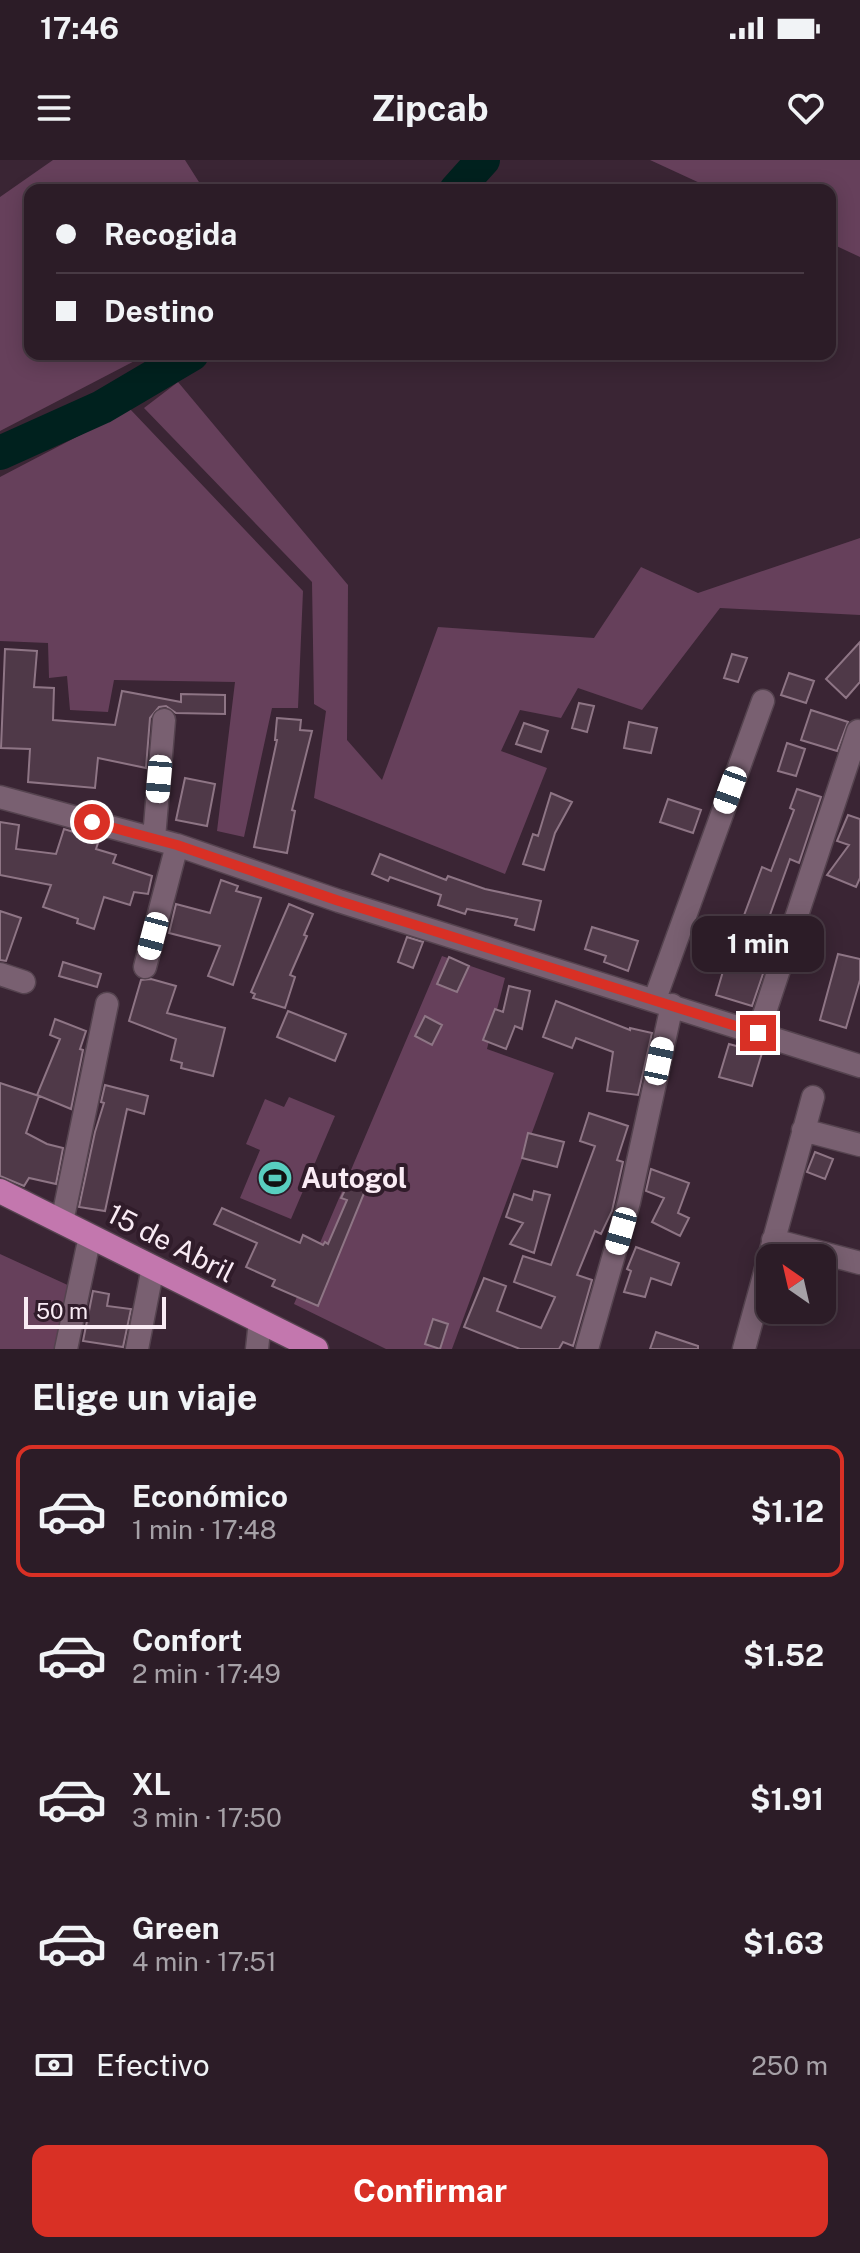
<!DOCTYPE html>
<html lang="es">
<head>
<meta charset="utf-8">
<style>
  :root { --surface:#2c1c27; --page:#382933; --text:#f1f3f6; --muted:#a6a1a7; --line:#483a44; --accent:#d93025 }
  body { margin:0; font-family:"Public Sans",sans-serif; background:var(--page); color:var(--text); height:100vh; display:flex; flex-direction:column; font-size:30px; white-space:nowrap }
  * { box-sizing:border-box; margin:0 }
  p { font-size:26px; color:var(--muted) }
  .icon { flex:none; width:44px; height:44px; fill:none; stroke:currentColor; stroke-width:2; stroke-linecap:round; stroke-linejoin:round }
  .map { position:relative; height:1189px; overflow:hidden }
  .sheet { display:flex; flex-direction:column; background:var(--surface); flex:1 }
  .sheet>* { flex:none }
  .top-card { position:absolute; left:24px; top:24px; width:812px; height:176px; border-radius:16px; box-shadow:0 4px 20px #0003,0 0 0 2px var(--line); display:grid; align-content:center; height:176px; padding:0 32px; background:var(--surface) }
  .needle { width:52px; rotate:326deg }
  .fabs { position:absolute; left:756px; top:1084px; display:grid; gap:16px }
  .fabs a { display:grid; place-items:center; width:80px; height:80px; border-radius:16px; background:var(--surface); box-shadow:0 4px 20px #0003,0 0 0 2px var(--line); font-size:40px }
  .scale { position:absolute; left:24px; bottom:20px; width:142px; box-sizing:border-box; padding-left:8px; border:4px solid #f9ebf4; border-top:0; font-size:22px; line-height:28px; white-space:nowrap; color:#f9ebf4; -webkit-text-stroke:6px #301c2a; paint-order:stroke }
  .end { position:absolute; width:36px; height:36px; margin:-18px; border:10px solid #d93025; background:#fff; box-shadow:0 0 0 4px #fff }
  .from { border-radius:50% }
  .bubble { position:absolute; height:56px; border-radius:16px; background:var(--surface); box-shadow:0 4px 20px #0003,0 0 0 2px var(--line); font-size:26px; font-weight:700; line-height:56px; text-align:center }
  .car { position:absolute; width:24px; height:48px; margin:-24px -12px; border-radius:10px; box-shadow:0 0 6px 2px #0007; background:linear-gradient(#fff 24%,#345 0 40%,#fff 0 76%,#345 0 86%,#fff 0) }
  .top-card b { display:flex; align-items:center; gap:28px; height:76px; font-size:30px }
  .top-card b+b { border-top:2px solid var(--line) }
  .top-card i { width:20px; height:20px; background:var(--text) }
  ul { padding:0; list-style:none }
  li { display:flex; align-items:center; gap:24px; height:132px; margin:0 16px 12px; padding:0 16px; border:4px solid transparent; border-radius:16px }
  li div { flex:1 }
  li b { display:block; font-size:30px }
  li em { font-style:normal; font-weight:700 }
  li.current { border-color:var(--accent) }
  li>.icon { width:72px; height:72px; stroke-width:1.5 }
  h2 { padding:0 32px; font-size:36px; line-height:96px }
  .pay { display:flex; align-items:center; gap:20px; height:88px; padding:0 32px; font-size:30px }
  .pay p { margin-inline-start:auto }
  .primary-button { display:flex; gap:16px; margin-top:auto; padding:16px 32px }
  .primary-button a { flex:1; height:92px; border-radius:16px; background:var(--accent); color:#fff; font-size:32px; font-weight:700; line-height:92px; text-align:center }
  .status { display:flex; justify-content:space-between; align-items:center; height:56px; padding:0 40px; background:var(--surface); direction:ltr }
  .status svg { height:22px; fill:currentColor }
  header { display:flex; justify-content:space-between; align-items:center; height:104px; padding:0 32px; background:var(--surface); font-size:36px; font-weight:700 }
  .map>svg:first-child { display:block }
  .green { fill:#66405b }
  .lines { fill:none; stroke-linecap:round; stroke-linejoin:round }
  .river { stroke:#00211e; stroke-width:34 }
  .building { fill:#4f3948; stroke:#8e7585; stroke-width:2 }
  .street-casing { stroke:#55434f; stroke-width:25 }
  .primary-casing { stroke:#55434f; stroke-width:27 }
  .street { stroke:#796071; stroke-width:22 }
  .primary { stroke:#c377ae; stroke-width:24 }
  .route { stroke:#d93025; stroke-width:10 }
  .labels { text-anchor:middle; stroke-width:8; stroke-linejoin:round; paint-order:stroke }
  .poi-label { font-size:28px; font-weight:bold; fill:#f9ebf4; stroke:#301c2a; text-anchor:start }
  .street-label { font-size:28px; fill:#f9ebf4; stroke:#301c2a }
</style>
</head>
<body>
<div class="status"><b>17:46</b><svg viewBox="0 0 49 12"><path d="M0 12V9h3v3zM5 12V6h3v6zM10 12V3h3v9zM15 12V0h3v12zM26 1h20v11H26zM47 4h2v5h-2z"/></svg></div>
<header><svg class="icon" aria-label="menu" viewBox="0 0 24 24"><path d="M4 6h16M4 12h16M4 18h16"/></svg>Zipcab<svg class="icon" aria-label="heart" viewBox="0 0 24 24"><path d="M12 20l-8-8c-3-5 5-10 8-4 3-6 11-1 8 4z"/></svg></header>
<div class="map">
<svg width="860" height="1189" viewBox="0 0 860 1189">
  <rect width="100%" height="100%" fill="#3a2534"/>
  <path class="green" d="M53,0H185L204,30H30V194H148L0,271V37Z
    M650,0H860V97L830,83V30H715Z
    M178,222L348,425L347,580L382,620L438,467L594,478L641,407L698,433L860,378V455L720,448L642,550L578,528L561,558L520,550L501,591L547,608L505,714L314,638L326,551L314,544L312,422L144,248Z
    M130,249L303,431L298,548H272L244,677L217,671L235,522L114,520L108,552L70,550L67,516L49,518L48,483L0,481V317Z
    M442,796L505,818L487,889L554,913L452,1189H386L294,1144Z
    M289,937L335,956L291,1059L240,1038L260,990L246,984L265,939L284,947Z
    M0,1094L72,1127L55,1189H0Z"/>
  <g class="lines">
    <path class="river" d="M456,30L483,0
      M0,293L102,247L192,194"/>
  </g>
  <path class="building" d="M860,482V522L846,538L826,519Z
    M5,489L37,491L34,527L54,528L53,560L115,565L122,531L181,542V534L225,535V554L176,553L166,546L159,547L150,558L146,608L98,598L95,628L28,622L30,589L1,588Z
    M732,494L747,498L738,522L724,518Z
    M789,513L814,521L806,543L781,535Z
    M579,543L594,546L587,572L572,568Z
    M811,550L848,562L837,591L801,580Z
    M277,558L301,560L300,570L312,571L292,650L295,651L287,693L254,687L277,580H275Z
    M629,562L657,568L651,593L624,588Z
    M524,563L548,571L541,592L516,584Z
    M787,583L805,589L796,616L778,611Z
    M185,618L215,624L207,666L176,660Z
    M797,629L821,637L799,703L790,699L766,766L774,768L762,799L767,802L752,846L716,835L739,757L743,758L762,707L771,711L794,650L790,648Z
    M551,633L572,642L555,673L544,710L523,704L533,674L538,676Z
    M668,639L701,650L693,673L660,662Z
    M848,655L860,659V718L856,727L827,715L849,685L837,681Z
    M0,662L19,665L16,689L56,694L64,669L99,680L96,689L116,695L113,703L152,716L148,734L134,732L130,745L104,737L94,769L77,763L78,759L43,747L51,725L0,715Z
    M380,694L446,720L448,716L485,729L541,741L534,770L515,765L517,759L467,749L465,754L438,745L441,735L390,717L388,721L372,714Z
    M221,720L238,726L236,731L261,738L233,825L208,816L220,786L169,773L176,744L210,753Z
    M289,744L313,754L304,775L307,776L290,815L295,817L285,848L253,838L255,834L251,832Z
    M0,751L21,758L6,801L0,800Z
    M592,767L638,781L628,811L604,802L606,796L585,789Z
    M407,777L423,782L413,808L398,802Z
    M838,794L860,799V820L846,868L820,860Z
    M449,797L469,806L457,832L437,824Z
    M63,802L101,814L97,827L59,816Z
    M151,819L176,826L167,853L225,868L213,916L181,908L182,903L171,900L176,879L129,861L141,820Z
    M509,826L530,831L522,869L515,866L506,889L483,880L495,849L503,852Z
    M556,841L630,870V868L652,873L638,935L607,931L613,892L576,878L572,888L543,877Z
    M288,851L346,874L335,901L277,877Z
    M425,856L442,865L432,885L415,876Z
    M55,859L86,871L80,889L83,890L71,949L37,935L60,879L50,875Z
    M729,884L762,893L752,926L719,917Z
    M0,923L39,936L26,973L47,984L63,988L56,1024L29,1018L24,1026L0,1016Z
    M105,925L148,936L144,954L127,949L105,1051L79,1047L95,972L104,943L101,942Z
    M589,953L628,966L617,1000L623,1002L612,1051L601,1074L595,1071L577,1115L592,1120L573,1186L563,1182L559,1189H520L464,1167L484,1118L506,1126L497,1151L541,1168L555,1137L514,1122L523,1096L551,1105L595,986L580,981Z
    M528,973L564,982L557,1007L522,998Z
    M815,992L833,999L825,1019L807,1012Z
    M651,1009L689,1023L678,1053L689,1058L680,1076L652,1062L664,1038L646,1031Z
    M353,1014L369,1021L318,1146L272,1126L275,1120L246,1107L257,1083L214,1064L222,1048L300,1083L303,1075L323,1085L325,1082L328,1084L347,1040L341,1038Z
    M534,1031L550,1035L534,1093L510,1084L523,1063L506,1057L514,1034L532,1040Z
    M636,1087L679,1103L671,1125L651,1118L645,1137L624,1132L631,1111L627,1109Z
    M93,1131L109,1134L107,1146L131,1149L123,1187L83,1181Z
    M433,1159L448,1164L440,1189L425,1184Z
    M656,1172L698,1186V1189H650Z"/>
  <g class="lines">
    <defs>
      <path id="street" d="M0,637L177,685L339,741L860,906
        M154,678L164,560
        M145,807L177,685
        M0,814L24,822
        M655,839L763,541
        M758,873L858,571
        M803,970L860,985
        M62,1062L107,844
        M773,1080L860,1103
        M66,1189L90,1076
        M137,1189L153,1107
        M257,1189L260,1161
        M587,1189L629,1042L672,845
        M744,1189L813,937"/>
      <path id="primary" d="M0,1031L316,1189"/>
    </defs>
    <use href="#street" class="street-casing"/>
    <use href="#primary" class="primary-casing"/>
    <use href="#street" class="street"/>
    <use href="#primary" class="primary"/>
  </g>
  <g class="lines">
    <path class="route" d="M92,662L177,685L339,741L758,873"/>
  </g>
  <defs>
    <symbol id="stadium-disc" viewBox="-11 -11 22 22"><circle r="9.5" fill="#58cebf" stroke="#301c2a"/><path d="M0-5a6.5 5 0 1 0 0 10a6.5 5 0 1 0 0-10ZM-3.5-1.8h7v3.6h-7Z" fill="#111"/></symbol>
  </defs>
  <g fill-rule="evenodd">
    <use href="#stadium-disc" x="255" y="998" width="40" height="40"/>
  </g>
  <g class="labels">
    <g class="poi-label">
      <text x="301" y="1028">Autogol</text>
    </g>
    <g class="street-label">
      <text transform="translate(171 1083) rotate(27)" y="10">15 de Abril</text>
    </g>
  </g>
</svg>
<div class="fabs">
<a><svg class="needle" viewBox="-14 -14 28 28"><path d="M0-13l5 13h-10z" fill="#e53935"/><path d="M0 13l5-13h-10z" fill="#a6a1a7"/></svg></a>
</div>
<div class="scale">50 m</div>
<i class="end from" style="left:92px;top:662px"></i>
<i class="end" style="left:758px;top:873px"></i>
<div class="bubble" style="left:692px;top:756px;width:132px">1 min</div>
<i class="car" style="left:159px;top:619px;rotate:185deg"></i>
<i class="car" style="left:730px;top:630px;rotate:200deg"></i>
<i class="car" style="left:153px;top:776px;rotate:195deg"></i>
<i class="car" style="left:659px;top:901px;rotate:12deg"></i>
<i class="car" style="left:621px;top:1071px;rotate:196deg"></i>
<div class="top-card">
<b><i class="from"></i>Recogida</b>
<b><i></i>Destino</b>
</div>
</div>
<section class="sheet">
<h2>Elige un viaje</h2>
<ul>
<li class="current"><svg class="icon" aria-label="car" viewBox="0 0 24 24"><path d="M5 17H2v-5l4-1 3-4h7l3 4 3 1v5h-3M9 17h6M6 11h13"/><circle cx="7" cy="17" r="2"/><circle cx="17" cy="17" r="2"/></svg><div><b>Económico</b><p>1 min · 17:48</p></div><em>$1.12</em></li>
<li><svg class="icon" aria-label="car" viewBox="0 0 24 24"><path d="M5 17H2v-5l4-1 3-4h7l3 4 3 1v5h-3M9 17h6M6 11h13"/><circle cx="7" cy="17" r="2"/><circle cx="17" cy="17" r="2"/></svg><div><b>Confort</b><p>2 min · 17:49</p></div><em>$1.52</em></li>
<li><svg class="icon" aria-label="car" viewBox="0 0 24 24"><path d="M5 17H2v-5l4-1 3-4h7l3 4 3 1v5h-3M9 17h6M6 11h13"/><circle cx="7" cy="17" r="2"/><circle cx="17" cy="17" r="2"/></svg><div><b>XL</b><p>3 min · 17:50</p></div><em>$1.91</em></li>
<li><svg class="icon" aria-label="car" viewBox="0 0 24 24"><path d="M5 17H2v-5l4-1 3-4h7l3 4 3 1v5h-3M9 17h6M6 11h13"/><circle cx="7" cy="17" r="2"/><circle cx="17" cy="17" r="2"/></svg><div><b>Green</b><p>4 min · 17:51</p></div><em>$1.63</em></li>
</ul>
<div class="pay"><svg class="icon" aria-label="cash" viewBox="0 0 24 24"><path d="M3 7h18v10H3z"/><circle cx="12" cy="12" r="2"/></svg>Efectivo<p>250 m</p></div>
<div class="primary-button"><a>Confirmar</a></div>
</section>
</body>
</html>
